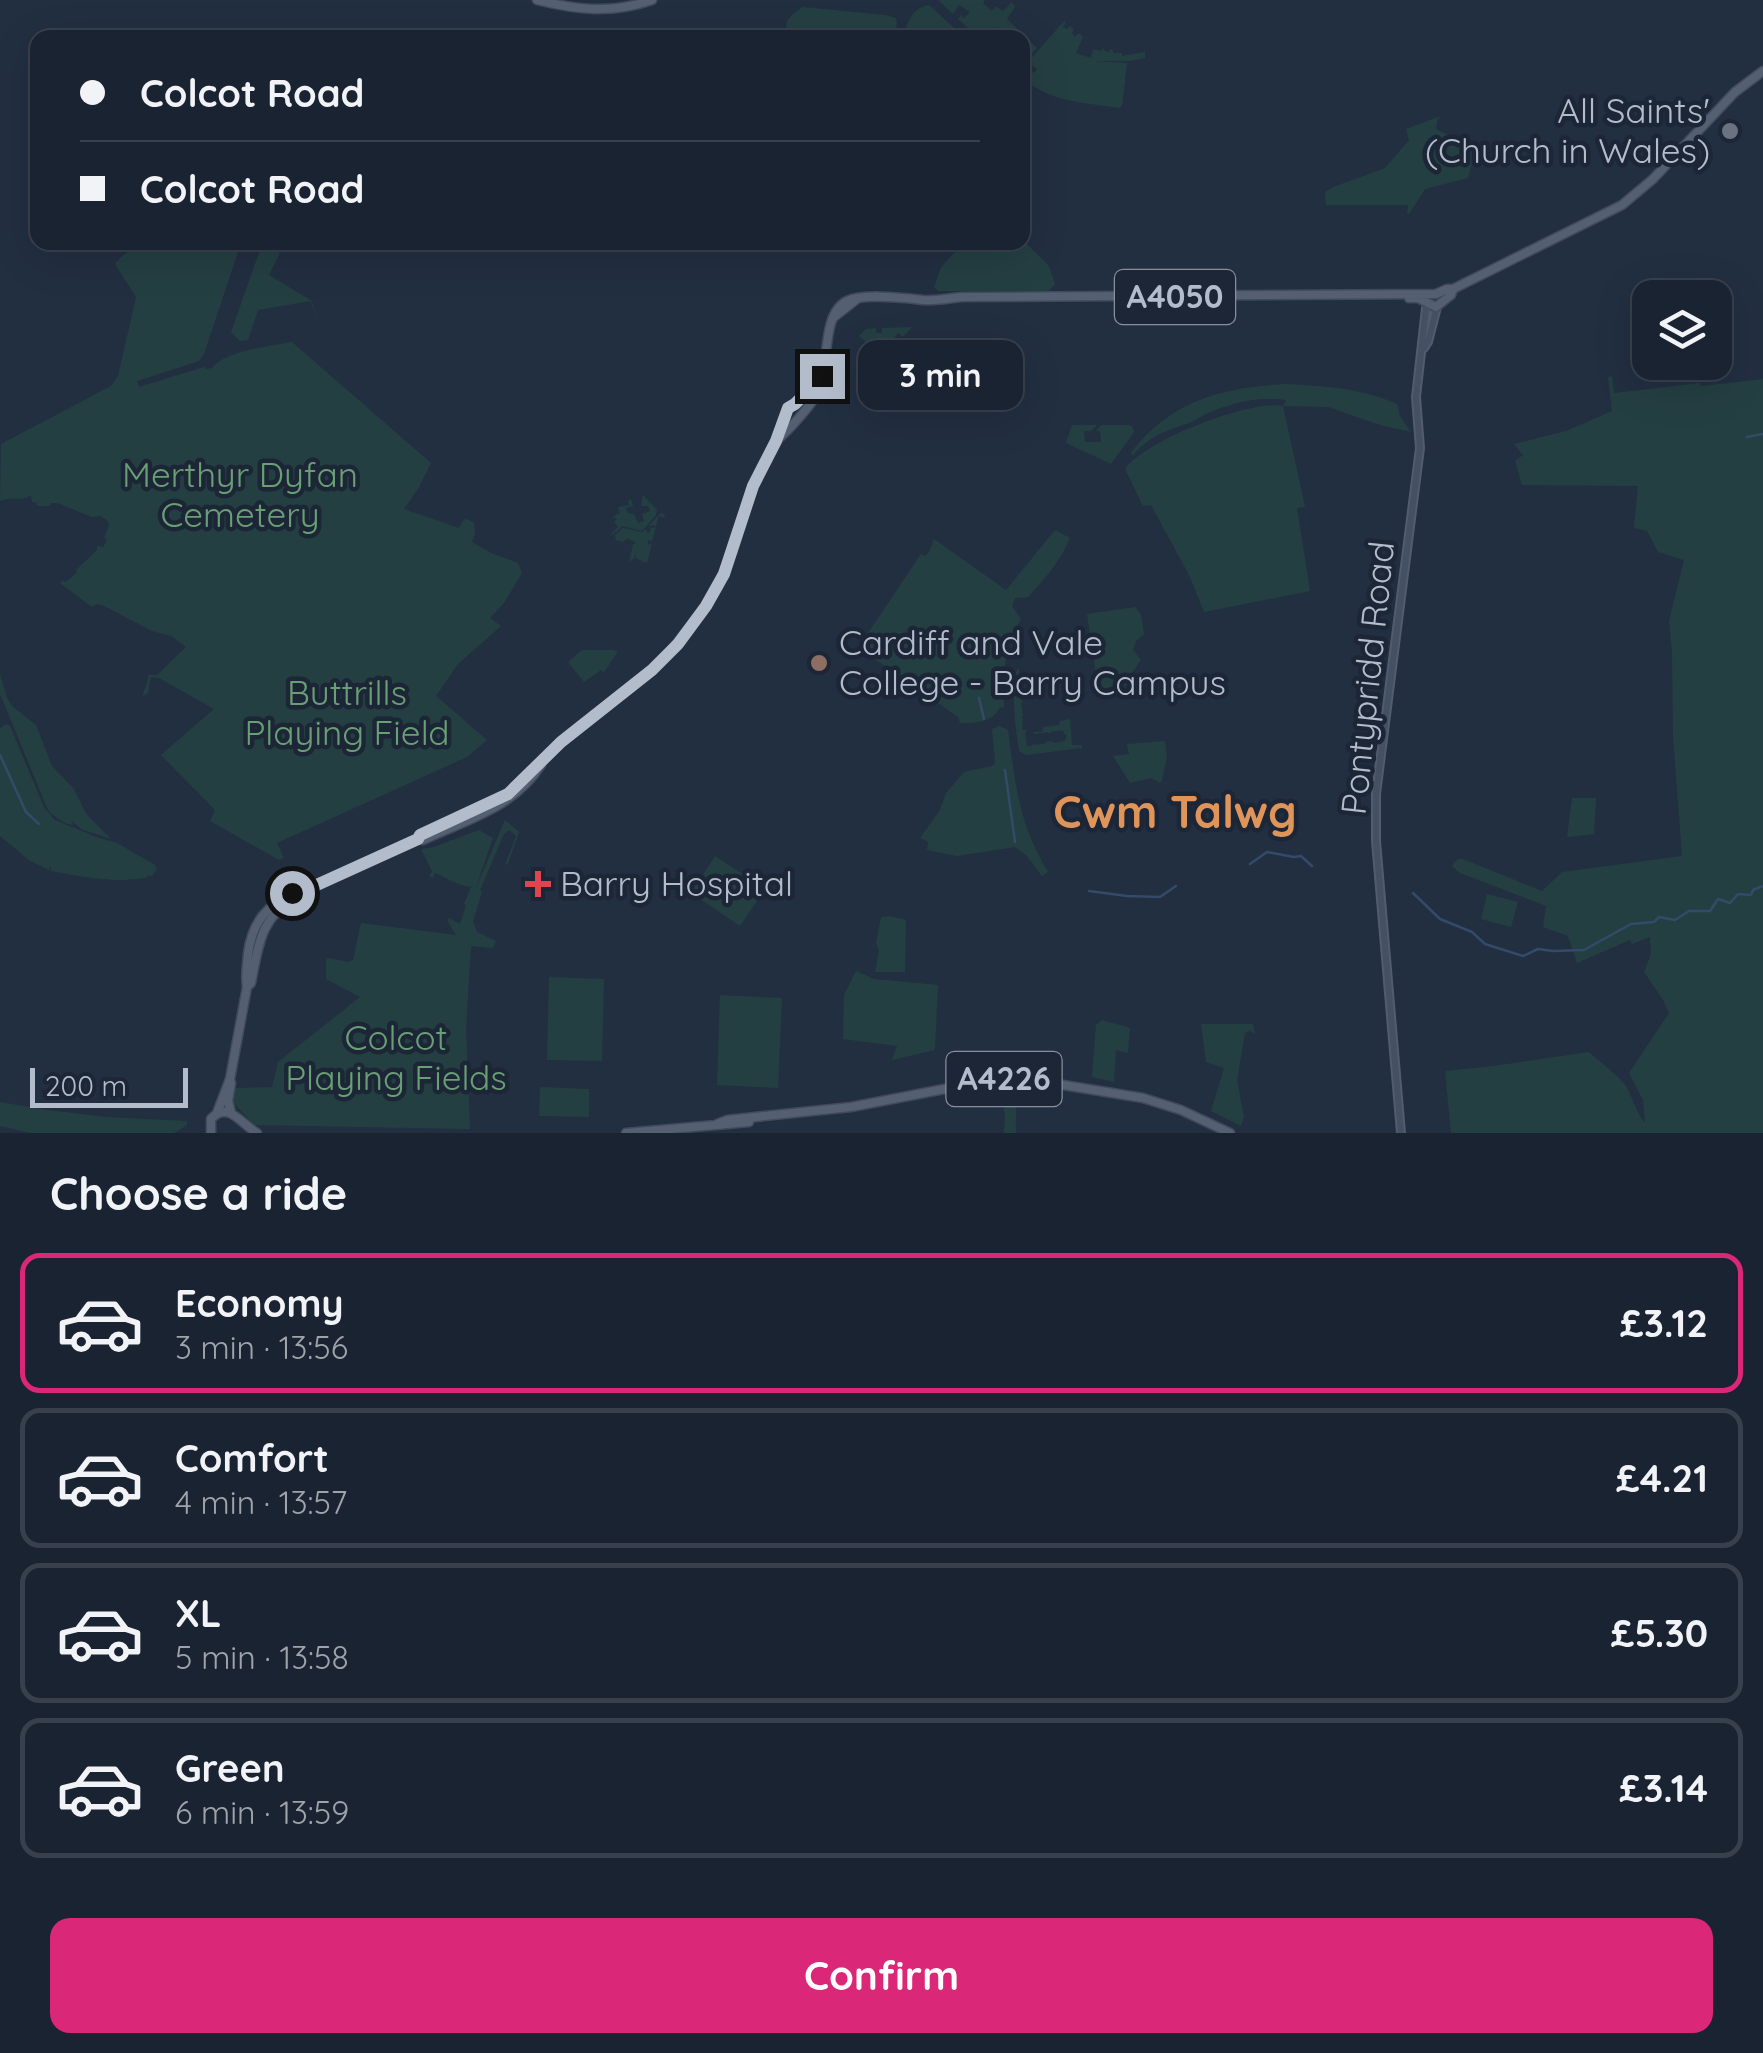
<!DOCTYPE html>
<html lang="en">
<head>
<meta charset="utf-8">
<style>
  :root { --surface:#1a2331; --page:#272f3d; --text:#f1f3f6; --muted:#9fa4ab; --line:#38404d; --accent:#db2777 }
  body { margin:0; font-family:Quicksand,sans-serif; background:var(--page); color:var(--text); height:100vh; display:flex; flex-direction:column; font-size:38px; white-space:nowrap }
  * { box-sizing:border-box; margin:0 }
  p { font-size:32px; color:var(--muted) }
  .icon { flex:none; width:55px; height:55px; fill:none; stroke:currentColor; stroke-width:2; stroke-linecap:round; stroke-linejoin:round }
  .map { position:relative; height:1133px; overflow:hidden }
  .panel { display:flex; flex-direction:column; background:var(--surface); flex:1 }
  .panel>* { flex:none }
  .guide { position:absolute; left:30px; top:30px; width:1000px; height:220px; border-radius:20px; box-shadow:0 10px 40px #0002,0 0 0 2px var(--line); display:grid; align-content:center; height:220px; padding:0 50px; background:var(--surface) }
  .fabs { position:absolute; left:1632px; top:280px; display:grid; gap:20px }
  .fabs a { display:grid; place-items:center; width:100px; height:100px; border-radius:20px; background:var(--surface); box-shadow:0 10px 40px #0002,0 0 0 2px var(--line); font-size:50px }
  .scale { position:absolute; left:30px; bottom:25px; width:158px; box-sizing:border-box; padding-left:10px; border:5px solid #b3bccb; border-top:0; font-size:28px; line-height:35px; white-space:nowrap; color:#b3bccb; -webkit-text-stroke:8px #1c2636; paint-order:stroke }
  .end { position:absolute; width:45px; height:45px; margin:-22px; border:12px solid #b3bccb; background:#111; box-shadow:0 0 0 5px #111 }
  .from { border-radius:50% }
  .bubble { position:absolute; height:70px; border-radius:20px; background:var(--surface); box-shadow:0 10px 40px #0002,0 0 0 2px var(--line); font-size:32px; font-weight:800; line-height:70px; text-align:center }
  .guide b { display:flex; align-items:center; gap:35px; height:95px; font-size:38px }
  .guide b+b { border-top:2px solid var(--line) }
  .guide i { width:25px; height:25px; background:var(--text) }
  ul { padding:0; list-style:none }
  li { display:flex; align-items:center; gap:30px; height:140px; margin:0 20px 15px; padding:0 30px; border:5px solid var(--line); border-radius:20px }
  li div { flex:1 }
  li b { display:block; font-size:38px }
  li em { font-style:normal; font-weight:800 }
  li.current { border-color:var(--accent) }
  li>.icon { width:90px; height:90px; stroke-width:1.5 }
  h2 { padding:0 50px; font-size:45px; line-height:120px }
  .action { display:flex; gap:20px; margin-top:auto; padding:20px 50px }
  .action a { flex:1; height:115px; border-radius:20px; background:var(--accent); color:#fff; font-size:40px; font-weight:800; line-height:115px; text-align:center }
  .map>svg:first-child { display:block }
  .green { fill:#243f42 }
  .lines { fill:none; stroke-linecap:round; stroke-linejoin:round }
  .stream { stroke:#344a69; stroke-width:2.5 }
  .secondary-casing { stroke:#525c6b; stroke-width:10 }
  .primary-casing { stroke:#404a5a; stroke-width:11 }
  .secondary { stroke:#445064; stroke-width:6 }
  .primary { stroke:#546071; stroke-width:8 }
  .route { stroke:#b3bccb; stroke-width:12 }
  .worship-dot { fill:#6b7280; stroke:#1c2636; stroke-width:4 }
  .education-dot { fill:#8d6e63; stroke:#1c2636; stroke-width:4 }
  .health-dot { fill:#e0444e; stroke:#1c2636; stroke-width:4 }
  .labels { text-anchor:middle; stroke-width:9; stroke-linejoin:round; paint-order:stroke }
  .shield { fill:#1c2636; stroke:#868f9e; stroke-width:2.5 }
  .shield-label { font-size:32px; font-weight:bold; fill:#b3bccb }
  .poi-label { font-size:35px; fill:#b3bccb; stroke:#1c2636; text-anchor:start }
  .park-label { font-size:35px; fill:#689f74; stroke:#1c2636 }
  .street-label { font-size:35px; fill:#b3bccb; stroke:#1c2636 }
  .district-label { font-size:45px; font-weight:bold; fill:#df945a; stroke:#1c2636 }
</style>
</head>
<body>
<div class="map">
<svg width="1763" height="1133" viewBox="0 0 1763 1133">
  <rect width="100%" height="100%" fill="#222f41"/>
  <path class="green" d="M938,0H985L983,3L992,11L996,6L1003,11L1012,2L1015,7L1007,19L1037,48L1023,64L1022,38L996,37L998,35L994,32L990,37H978L958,19L961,15L964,18L970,12L959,5L953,14Z
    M929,5L964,37H952L947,33L942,37L944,33L941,31L938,36L939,37H914L920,34L917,29L907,35V37H903C908,22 911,8 929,5Z
    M803,7L885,15L896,18L897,24L893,37H881L879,34L875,38L861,37V34L859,37L850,34L849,37H791L786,31C785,18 793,14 803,7Z
    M1064,21L1066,22L1063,27L1067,29L1070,26L1074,30L1072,33L1075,37L1079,33L1083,37L1076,53L1091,58L1093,49L1101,51L1103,46L1104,50L1109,52L1110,49L1113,50V53H1122V56L1145,52V58L1130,61H1094L1127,63L1122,106L1119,108C1088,103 1049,102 1024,79L1030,71L1034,73L1037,69L1028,62Z
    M1441,116L1437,120L1436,129L1460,141L1468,139L1475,152L1476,163H1472L1468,178L1425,189L1409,214L1407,213L1408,205H1326L1325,192L1333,187L1385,168L1409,140L1406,129Z
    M1023,240L1049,266L1055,284L1048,291H938L934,287L941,267L963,243L1022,242Z
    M214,243L221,246L223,243H241L204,354L199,361L137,381L139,387L204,367L206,369L212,368C226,350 268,347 292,342L431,463L418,489L404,509L459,528L465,518L474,523L475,533L472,542L491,553L518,563L522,573L504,603L490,618L501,626L458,664L436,696L487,740L467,757L277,843L284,858L279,860L210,821L215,810L161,755L214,709L159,678L151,677L148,693L143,696C143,689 149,683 148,675H157L186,647L171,636L152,631L104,606L97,604L92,607L60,583L62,581L66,582L77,572L76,570L97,550V546L103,547L107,541L104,537L109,526L108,521L100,516L92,517L57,503H51L50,506H37L36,502H32L31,495C23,502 10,496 0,501L1,444L111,386L118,376L136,297L115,264C123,253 133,249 144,243L155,247L158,243Z
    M262,244L280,253L269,275L312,301L318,325L311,301L258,310L248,340L240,341L231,332Z
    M912,327L903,337L898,333L889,346L866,351L861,350L866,342L859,336L866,329L876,328V333H882V328Z
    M1612,376L1614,393L1700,383L1701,386L1763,379V1133H1451L1445,1071L1493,1066L1589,1052C1598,1060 1621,1078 1626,1086C1633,1099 1636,1112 1645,1123L1643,1100L1629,1073L1669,1013L1663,1000L1644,972L1651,954L1650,937L1632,944L1630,940L1577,963L1568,936L1543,927L1546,906L1460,873L1453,867V864L1458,859H1463L1542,891L1562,872L1682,856L1673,737L1672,652L1669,621L1684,560L1658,552L1647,531L1634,528L1638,486L1522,485L1515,461L1523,455L1514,444L1566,431L1612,411L1608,377Z
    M1285,384C1324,386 1362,388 1397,404L1400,416L1411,432L1380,425L1328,407L1283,406L1305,507L1297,508L1310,591L1204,612L1190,577L1151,505L1143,506L1125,469C1144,441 1251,399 1283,406L1286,400C1259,396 1232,403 1208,413C1201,416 1194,422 1186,424C1161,433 1151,435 1132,456L1131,452C1173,400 1220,388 1285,384Z
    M1072,425H1097L1091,431H1084L1085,442H1101L1100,431H1096L1101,425H1129L1132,426L1134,432L1111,464L1066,443Z
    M643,495L657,510L656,515L642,531L623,526L612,535L611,534L618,527L614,522L617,519L613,517L618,513L620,515L618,507L629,505L628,500L631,499L633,506L626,508L627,513L634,514L638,523L644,521L642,514L650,511L648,506H641Z
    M661,513L665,514L664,518L659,516L656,526L650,525L651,528L656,527L652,541L648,540V544L645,545L652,544L647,563L635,558L637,550L634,558L629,562L633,544L637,543L627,538L623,542L616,540L615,535L623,528L642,532L646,529L648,533L651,530L649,525Z
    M1055,530L1070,538C1060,561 1045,579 1028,597L1015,598L1012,606L1021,619C1005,646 1002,676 1004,707L999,708C993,723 973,723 960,723L958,717L869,655L860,645L921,554L925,556L929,552L934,539L1006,590Z
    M1135,607L1141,614L1144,634L1136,641L1133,650L1141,660L1127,680L1128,685L1098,689L1094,687L1096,675L1087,614Z
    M582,650H614L618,652L604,672L601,670L584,682L568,662Z
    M1017,669L1019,670L1018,690L1021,691V700L1024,702L1021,703L1023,716L1020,717L1023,718L1022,730H1027L1025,733L1027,746H1032L1034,743L1035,745L1047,743V741L1051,742L1052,739L1053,743L1065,741L1067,734H1064L1063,730L1050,732L1049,735L1048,732L1034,734L1033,732H1042L1043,727L1059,725L1060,721L1070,719L1071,725L1069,726L1071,728L1072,745H1082V748L1026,755L1019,751C1015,723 1011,697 1017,669Z
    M0,674L7,698L12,706L36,725L52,766L74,789L86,814L111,839L81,829L72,821L73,825C63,824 55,817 48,810L0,694Z
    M6,724L10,726L44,807L55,820L96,837L117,843L155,865L157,869L152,876L146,875L149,877C116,884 84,877 51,871V865L49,870L30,861L0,836V728Z
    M1000,726L1008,730C1016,787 1018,821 1048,872L1042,876L1026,855L1015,847L957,856L927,850L928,842L920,838L940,810L946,793L964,772L992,766L995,763L992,729Z
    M1165,741L1167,758L1161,783L1151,778L1130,783L1113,756L1129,754L1127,744Z
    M1572,798H1596L1594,834L1567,837Z
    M505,820L519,832L508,864L505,865L516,836L509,830L504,834L480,890L482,892L473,921L477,932L496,941L493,948L472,946L471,947L466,1029L470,1129L254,1125L232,1101L235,1088L272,1087L278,1062L360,997L326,979V960L328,958L348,962L353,960L361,923L456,935L447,920L449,918L460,924L466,905L464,904L471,887C458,886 446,877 435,873L433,878L429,876L432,871L421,849L434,847L479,830L493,838L475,890Z
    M715,856L765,889L740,926L691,893Z
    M1487,894L1518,902L1511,927L1481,919Z
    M890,916L906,920L905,972H875L879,950L876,943L881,917Z
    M856,971L874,979L938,985L935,1050L892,1060L897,1046L843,1039L844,995Z
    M549,977L604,979L602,1061L547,1060Z
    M720,995L782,998L778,1088L717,1085Z
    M1102,1020L1130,1028L1128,1053L1116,1050L1114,1082L1092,1077L1096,1025Z
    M1201,1024H1253L1255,1034L1250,1031L1245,1033L1237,1080L1244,1117L1241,1126L1211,1111L1224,1068L1206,1062Z
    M999,1086H1015C1018,1102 1015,1117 1016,1133H1004L1005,1116Z
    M540,1087L589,1089V1117L539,1116Z
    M0,1102L48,1110L106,1117L187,1121V1125L174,1133H30L0,1126Z"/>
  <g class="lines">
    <path class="stream" d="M1747,437L1763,434
      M979,698L984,719
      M0,755L26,812L39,824
      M1005,770L1015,842
      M1250,864L1267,852L1294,857L1301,856L1312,866
      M1089,891L1127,896L1160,897L1176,886
      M1413,893L1440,919L1472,932L1485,944L1523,956L1538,949L1553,951L1584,950L1631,924L1654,922L1659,917L1675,920L1689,911H1710L1718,899L1730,903L1738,894L1751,895L1753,890L1763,886"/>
    <defs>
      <path id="secondary" d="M1424,348L1428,342L1437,307
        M1401,1133L1376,841V794L1420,448L1416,397L1426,308L1429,304"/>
      <path id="primary" d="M537,0C577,10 612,14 652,0
        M1409,298H1418L1436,307L1451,295L1453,289
        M834,317L857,299
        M776,441C789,430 815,402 820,387C829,363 822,313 847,301C863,293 905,298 924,300C937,301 949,298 962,297L1436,294L1447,289H1453L1622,205L1653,179L1735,92L1763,71
        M418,839L421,835L487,806L508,794L561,742L652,670L670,652L702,612L718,586L732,552L753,486L776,441L788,408L805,395L822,377
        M247,987C245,976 247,966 248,954C252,922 267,905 296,891L298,893
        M231,1083L228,1101L231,1113
        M217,1113L230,1079L247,987L251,983C259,944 260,917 298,896L299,893L418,839L423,840C468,819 513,808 541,765
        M717,1124L727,1120L851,1107L986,1081L1013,1079L1051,1083L1143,1098L1181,1110L1230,1133
        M211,1133V1119C228,1100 241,1124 257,1133
        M626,1133L749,1122"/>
    </defs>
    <use href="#secondary" class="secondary-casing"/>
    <use href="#primary" class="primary-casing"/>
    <use href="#secondary" class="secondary"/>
    <use href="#primary" class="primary"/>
  </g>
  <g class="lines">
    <path class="route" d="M292,893H299L418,839L420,835L508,794L561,742L652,670L678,644L706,606L724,574L753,486L776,441L788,408L795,404L822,376"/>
  </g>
  <circle class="worship-dot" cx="1730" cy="131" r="10"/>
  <circle class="education-dot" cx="819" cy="663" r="10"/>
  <path class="health-dot" d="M533 869h10v10h10v10h-10v10h-10v-10h-10v-10h10z"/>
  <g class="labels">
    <g class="shield">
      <rect x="1115" y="270" width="120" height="54" rx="8"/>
      <rect x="946.5" y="1052" width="115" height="54" rx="8"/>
    </g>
    <g class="shield-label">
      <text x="1175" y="308">A4050</text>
      <text x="1004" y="1090">A4226</text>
    </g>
    <g class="poi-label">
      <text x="1710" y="123" text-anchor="end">All Saints'<tspan x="1710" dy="40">(Church in Wales)</tspan></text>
      <text x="839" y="655">Cardiff and Vale<tspan x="839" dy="40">College - Barry Campus</tspan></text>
      <text x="560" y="896">Barry Hospital</text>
    </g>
    <g class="park-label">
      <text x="240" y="487">Merthyr Dyfan<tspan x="240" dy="40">Cemetery</tspan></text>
      <text x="347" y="705">Buttrills<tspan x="347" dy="40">Playing Field</tspan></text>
      <text x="396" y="1050">Colcot<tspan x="396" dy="40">Playing Fields</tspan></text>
    </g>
    <g class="street-label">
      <text transform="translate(1368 678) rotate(-84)" y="12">Pontypridd Road</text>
    </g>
    <g class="district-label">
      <text x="1175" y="828">Cwm Talwg</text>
    </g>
  </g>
</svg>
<div class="fabs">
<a><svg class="icon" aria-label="layers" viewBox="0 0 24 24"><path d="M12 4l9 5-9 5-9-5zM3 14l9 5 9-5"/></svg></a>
</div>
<div class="scale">200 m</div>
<i class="end from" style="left:292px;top:893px"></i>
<i class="end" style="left:822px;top:376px"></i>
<div class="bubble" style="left:858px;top:340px;width:165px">3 min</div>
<div class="guide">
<b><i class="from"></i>Colcot Road</b>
<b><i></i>Colcot Road</b>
</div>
</div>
<section class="panel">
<h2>Choose a ride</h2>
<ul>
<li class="current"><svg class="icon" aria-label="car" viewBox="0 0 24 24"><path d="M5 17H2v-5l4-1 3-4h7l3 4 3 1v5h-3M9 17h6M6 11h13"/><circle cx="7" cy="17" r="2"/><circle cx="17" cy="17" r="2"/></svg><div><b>Economy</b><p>3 min · 13:56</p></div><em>£3.12</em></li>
<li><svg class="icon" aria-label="car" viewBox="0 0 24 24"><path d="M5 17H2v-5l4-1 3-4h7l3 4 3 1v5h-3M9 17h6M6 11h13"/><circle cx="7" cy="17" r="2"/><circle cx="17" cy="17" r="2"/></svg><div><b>Comfort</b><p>4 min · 13:57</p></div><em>£4.21</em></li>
<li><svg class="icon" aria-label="car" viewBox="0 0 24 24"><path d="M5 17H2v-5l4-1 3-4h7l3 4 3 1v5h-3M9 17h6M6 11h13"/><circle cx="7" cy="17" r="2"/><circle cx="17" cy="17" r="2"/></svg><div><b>XL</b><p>5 min · 13:58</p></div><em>£5.30</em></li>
<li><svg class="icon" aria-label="car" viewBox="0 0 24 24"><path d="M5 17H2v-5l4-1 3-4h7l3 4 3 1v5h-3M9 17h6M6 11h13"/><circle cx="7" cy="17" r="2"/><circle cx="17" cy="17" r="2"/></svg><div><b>Green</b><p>6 min · 13:59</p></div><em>£3.14</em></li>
</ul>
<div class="action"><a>Confirm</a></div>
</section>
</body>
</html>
